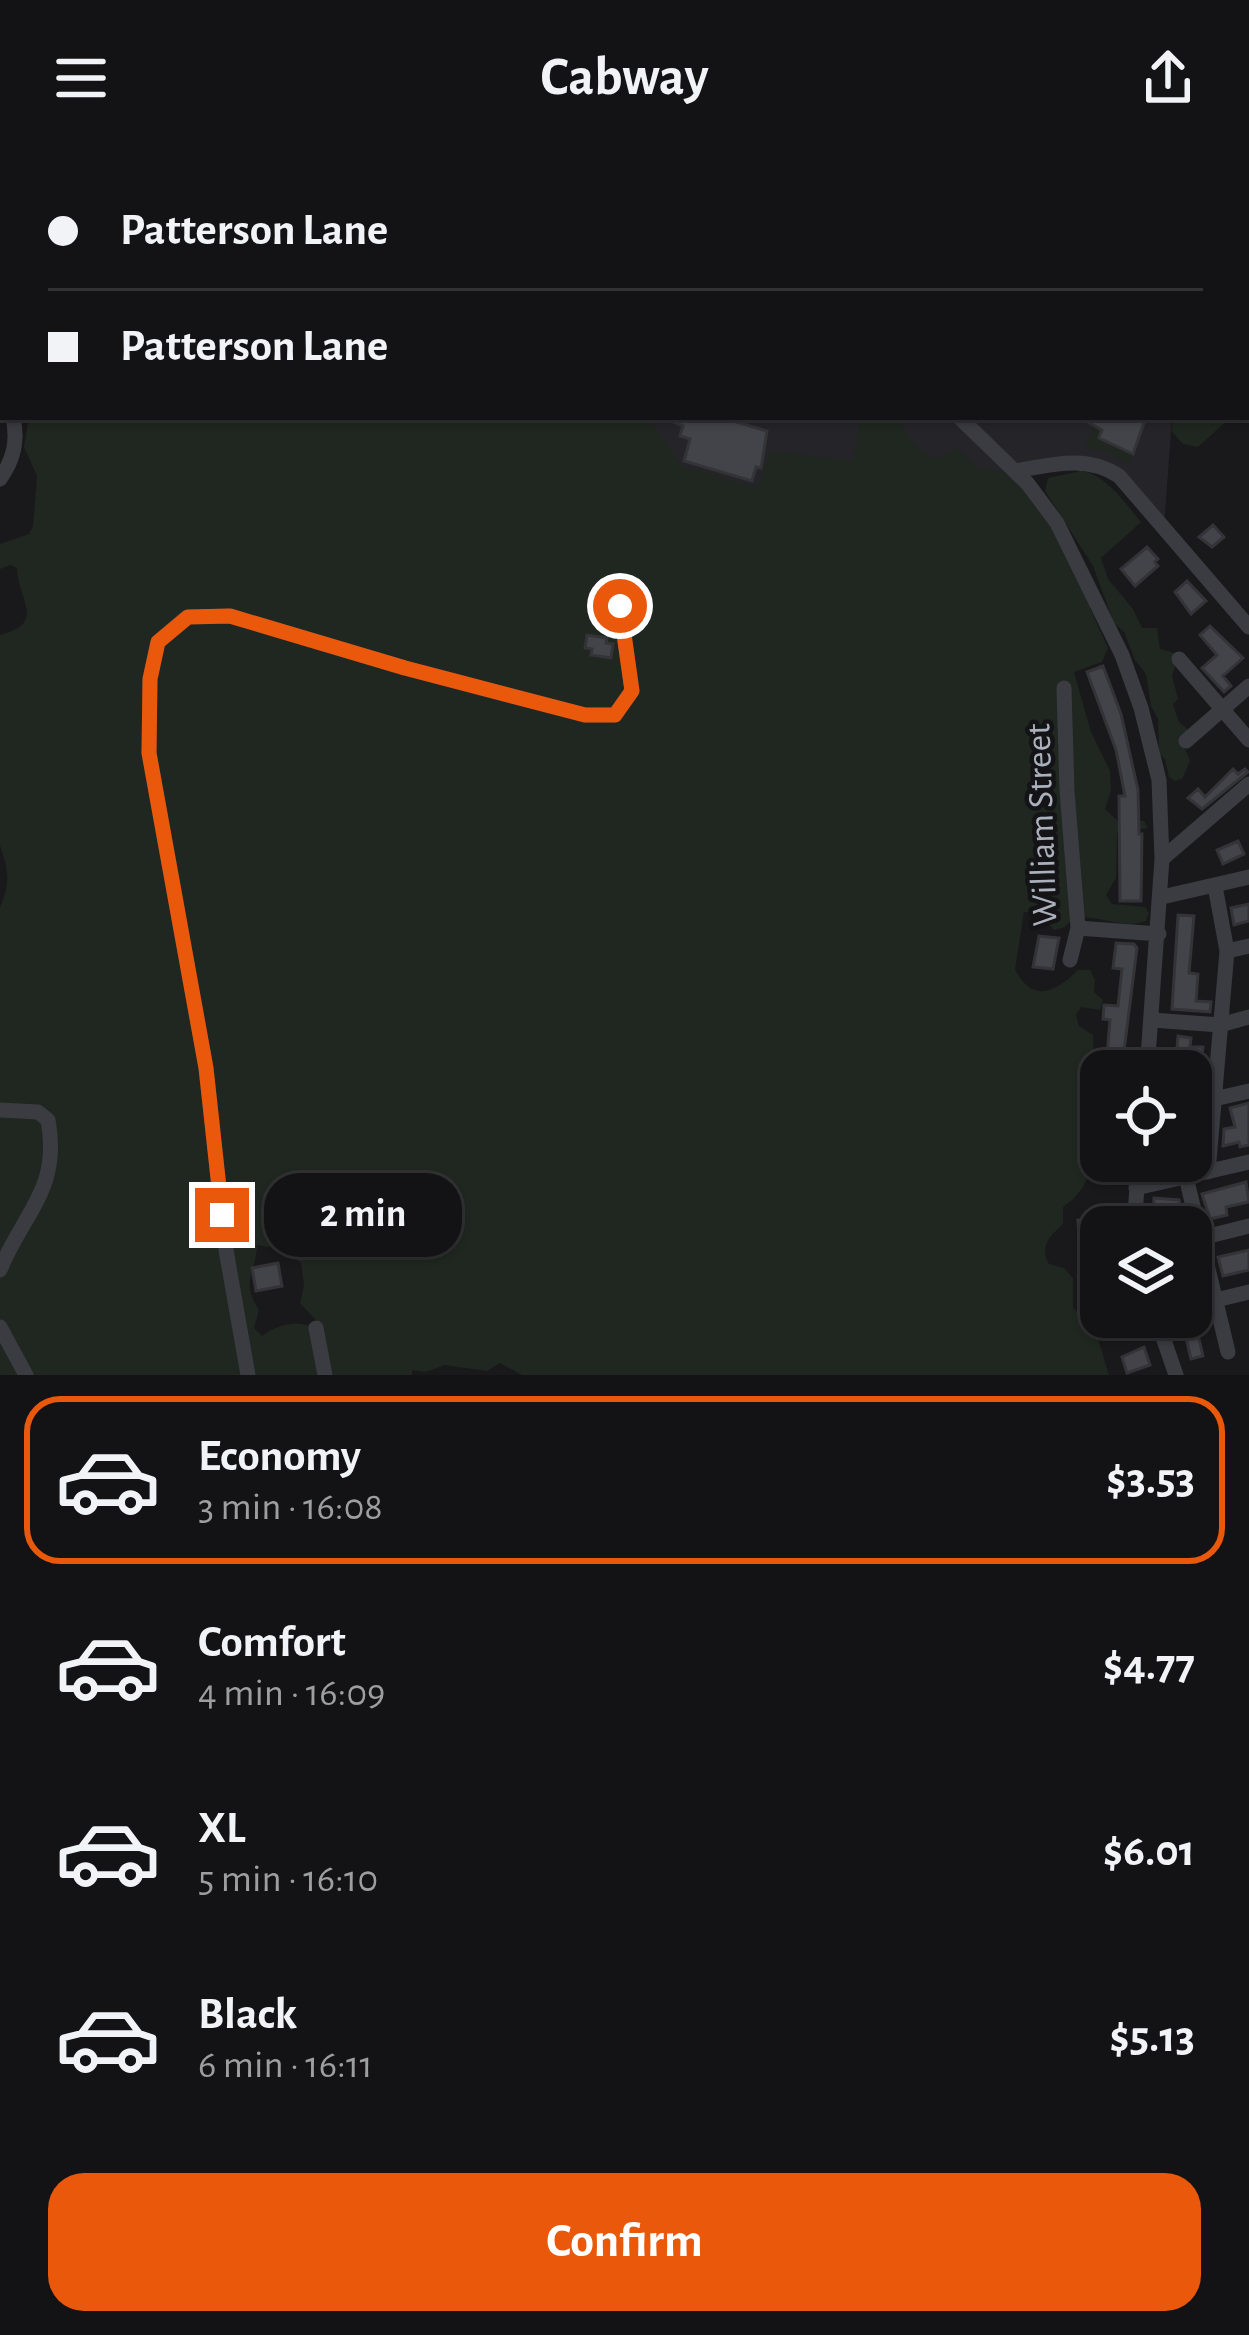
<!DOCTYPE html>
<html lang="en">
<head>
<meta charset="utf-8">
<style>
  :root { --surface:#131315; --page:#202022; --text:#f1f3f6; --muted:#9d9ea0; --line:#323234; --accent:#ea580c }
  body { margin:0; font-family:"Alegreya Sans",sans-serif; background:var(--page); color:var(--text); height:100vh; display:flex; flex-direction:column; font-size:45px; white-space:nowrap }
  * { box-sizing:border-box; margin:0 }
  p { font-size:39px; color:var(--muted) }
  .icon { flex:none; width:66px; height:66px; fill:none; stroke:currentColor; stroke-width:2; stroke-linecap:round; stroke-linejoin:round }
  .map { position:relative; height:1219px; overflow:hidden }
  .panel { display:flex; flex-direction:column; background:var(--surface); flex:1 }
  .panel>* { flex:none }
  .hud { position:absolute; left:0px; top:0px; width:1251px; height:264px; box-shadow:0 3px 9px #0004,0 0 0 3px var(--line); display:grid; align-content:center; height:264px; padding:0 48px; background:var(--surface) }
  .fabs { position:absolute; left:1080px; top:894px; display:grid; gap:24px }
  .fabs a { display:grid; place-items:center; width:132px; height:132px; border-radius:24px; background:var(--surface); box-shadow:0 3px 9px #0004,0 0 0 3px var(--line); font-size:60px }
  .end { position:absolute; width:54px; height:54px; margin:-27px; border:15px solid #ea580c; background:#fff; box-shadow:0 0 0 6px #fff }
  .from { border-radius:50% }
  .bubble { position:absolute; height:84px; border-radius:36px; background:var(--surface); box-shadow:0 3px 9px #0004,0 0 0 3px var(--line); font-size:39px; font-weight:700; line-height:84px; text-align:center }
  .hud b { display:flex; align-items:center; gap:42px; height:114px; font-size:45px }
  .hud b+b { border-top:3px solid var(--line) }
  .hud i { width:30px; height:30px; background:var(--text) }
  ul { padding:21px 0 0; list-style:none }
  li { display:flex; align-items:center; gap:36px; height:168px; margin:0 24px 18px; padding:0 24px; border:6px solid transparent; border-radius:36px }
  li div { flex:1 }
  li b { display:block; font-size:45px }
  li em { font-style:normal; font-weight:700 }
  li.selected { border-color:var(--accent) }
  li>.icon { width:108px; height:108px; stroke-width:1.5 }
  .action { display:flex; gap:24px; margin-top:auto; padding:24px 48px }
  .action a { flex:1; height:138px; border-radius:36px; background:var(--accent); color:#fff; font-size:48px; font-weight:700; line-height:138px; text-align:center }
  header { display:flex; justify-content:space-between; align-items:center; height:156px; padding:0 48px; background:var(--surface); font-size:54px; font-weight:700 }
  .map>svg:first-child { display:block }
  .built { fill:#252529 }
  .green { fill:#1f2720; fill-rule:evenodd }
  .building { fill:#434449; stroke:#333338; stroke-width:3 }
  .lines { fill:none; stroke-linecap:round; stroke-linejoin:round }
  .minor { stroke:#3a3c41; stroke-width:15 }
  .route { stroke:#ea580c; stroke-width:15 }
  .labels { text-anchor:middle; stroke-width:9; stroke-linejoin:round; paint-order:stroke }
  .street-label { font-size:36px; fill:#abb1bc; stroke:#141417 }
</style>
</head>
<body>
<header><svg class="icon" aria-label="menu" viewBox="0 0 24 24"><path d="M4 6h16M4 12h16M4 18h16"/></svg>Cabway<svg class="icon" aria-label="share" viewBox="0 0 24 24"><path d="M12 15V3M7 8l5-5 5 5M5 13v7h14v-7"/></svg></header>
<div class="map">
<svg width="1249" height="1219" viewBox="0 0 1249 1219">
  <rect width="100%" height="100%" fill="#19191c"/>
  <path class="built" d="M286,261H1172L1164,371L1108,313L1015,315L957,364Z"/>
  <path class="green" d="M0,0L106,3H3V220Z
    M127,0H335L337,3H134Z
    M406,0H734L741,3H405Z
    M775,0H1181L1183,3H765Z
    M29,261H438L475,265L483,261H647L682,310L758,332L770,295L854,305L860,261H896L915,289L931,301L942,302L957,292L978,312L1005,316L1038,341L1092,447L1090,452L1108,492L1102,506L1074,516L1091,576L1110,615L1111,635L1105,653L1117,664L1144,665L1148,672L1117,677L1116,722L1106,739L1112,748L1145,751L1149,757L1146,765C1121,774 1098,758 1073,762L1065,771L1054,774L1038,757L1024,756L1015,813C1033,849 1057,835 1078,814H1090L1095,824L1094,836L1103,844L1100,854L1081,851L1076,859L1079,870L1093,879L1094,898L1084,915L1099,933L1081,982C1082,988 1086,993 1089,1000C1096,1018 1077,1043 1063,1051V1068C1050,1080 1039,1090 1049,1108L1064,1112L1073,1122V1151L1097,1180L1109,1219H522L500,1207L487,1215L445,1209L425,1216L412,1214V1219H0V751C11,728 8,713 0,689V479C48,467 17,443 17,412L11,409L0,413V388L29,378L33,370L37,320L24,291ZM257,1089L282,1093L301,1107L304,1129L300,1147L325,1174C301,1165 283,1165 262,1180L254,1172L259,1154C240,1125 256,1118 257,1089Z
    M1173,261H1231L1198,291L1183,288L1172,276Z
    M1093,271L1102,275L1100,282L1133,298L1128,309L1110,297L1085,291Z
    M1081,315C1106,318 1124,346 1141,366L1101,402L1108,423L1133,453L1142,472H1157L1160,493L1179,498L1172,520L1178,543L1173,548L1179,566L1189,574L1183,588L1190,605L1182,623L1175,625L1169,621L1165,603L1159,598L1158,563L1151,550L1146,518L1135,504L1124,476L1114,467L1093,410L1045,335L1048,322Z
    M1191,948L1208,949L1204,992L1191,991Z"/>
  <path class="building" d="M662,261H720L767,275L761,312L756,311L752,325L684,305L690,283L680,280L683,270Z
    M1078,261H1146L1133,298L1099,282L1102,274Z
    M1213,369L1224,381L1212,391L1199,381Z
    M1147,391L1158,403L1155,406L1158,410L1135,430L1121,413Z
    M1187,425L1206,445L1191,458L1175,436Z
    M1210,470L1243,502L1223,520L1231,530L1224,536L1202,512L1217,499L1200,479Z
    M587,479L607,482L606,487L613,488L611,502L591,499L592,493L585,492Z
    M1103,510L1121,558L1138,634L1139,678H1142L1141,745H1120L1119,640H1125L1116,594L1087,516Z
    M1233,613L1238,618L1245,613L1248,616L1202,653L1188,642L1198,633L1205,641Z
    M1238,685L1244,698L1223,708L1217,694Z
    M1249,748V765L1234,769L1231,752Z
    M1178,759L1194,760L1189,817L1198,818L1196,845L1211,846L1210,856L1172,853Z
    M1039,780L1059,782L1053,813L1033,811Z
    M1116,787L1134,788L1137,792L1122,911L1106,910L1110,864L1103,863L1104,849L1118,850L1122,813L1113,812Z
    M1178,880L1191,882L1190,891H1203L1197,939H1191V915H1175Z
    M1249,947V989L1240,991L1239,986L1223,990L1224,973L1235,971L1230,952Z
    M1095,1005H1114L1113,1021L1094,1019Z
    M1246,1026L1249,1046L1226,1051L1227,1059L1210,1063L1202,1038Z
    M1154,1042L1179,1044L1182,1057L1166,1059L1169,1071H1153Z
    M1078,1064H1098V1083L1079,1084Z
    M1249,1094V1114L1223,1120L1218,1101Z
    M278,1107L282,1130L256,1135L252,1112Z
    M1195,1166L1203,1200L1191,1203L1183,1169Z
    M1144,1191L1150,1209L1127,1217L1122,1201Z"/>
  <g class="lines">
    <path class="minor" d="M105,0L112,3
      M1234,3L1236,0
      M0,237L3,241
      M1248,258L1249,259
      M959,261L1028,328L1057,367L1122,499L1141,552L1159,624L1162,703L1147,915
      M1015,315C1051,309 1086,298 1119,320L1249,471
      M0,323C14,303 18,285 13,261
      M1179,503L1249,584
      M1064,532L1067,635L1078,772L1070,804
      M1186,585L1249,530
      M1162,703L1249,628
      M1162,741L1249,721
      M1078,772L1159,778
      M1227,795L1249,790
      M1152,864L1220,869L1249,861
      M1214,943L1249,935
      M0,954L38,956L48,964C61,1033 23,1057 0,1114
      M1208,1016L1227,795L1215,730
      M1186,1021L1228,1196
      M1136,1032L1249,1006
      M1134,1071L1139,1005
      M1201,1082L1249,1070
      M1191,1150L1249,1136
      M1156,1161L1176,1219
      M0,1171L26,1219
      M316,1172L325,1219
      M248,1219L226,1094L206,912L149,597L150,523L158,486L187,461L230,460L405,512L585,559H615L632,534L620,450"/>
  </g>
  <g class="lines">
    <path class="route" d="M222,1059L206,912L149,597L150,523L158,486L188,461L230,460L405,512L585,559H615L632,535L620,450"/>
  </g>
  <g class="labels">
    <g class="street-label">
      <text transform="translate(1040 669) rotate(-92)" y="13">William Street</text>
    </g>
  </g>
</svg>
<div class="fabs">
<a><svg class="icon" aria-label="locate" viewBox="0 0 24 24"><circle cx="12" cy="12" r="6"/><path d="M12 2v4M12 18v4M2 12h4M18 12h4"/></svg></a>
<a><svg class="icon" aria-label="layers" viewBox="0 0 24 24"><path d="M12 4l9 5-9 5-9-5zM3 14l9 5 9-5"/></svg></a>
</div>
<i class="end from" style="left:620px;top:450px"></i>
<i class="end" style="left:222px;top:1059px"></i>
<div class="bubble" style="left:264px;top:1017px;width:198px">2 min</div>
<div class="hud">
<b><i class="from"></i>Patterson Lane</b>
<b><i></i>Patterson Lane</b>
</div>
</div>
<section class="panel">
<ul>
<li class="selected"><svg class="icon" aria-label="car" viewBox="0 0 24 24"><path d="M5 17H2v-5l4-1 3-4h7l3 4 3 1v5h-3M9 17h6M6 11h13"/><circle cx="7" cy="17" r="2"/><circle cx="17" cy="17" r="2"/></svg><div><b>Economy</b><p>3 min · 16:08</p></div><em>$3.53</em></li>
<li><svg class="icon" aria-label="car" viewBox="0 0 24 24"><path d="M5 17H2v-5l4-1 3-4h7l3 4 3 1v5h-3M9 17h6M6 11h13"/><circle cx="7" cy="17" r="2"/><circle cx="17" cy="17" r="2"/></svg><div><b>Comfort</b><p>4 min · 16:09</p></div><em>$4.77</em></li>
<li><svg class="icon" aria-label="car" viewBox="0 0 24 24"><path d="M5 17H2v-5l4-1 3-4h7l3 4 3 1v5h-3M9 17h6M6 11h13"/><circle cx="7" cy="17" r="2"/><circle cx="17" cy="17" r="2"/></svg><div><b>XL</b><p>5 min · 16:10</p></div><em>$6.01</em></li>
<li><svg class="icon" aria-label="car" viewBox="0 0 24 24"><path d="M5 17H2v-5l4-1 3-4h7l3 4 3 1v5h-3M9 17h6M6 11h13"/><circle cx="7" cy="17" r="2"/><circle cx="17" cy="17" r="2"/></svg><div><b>Black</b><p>6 min · 16:11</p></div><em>$5.13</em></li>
</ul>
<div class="action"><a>Confirm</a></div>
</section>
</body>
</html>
